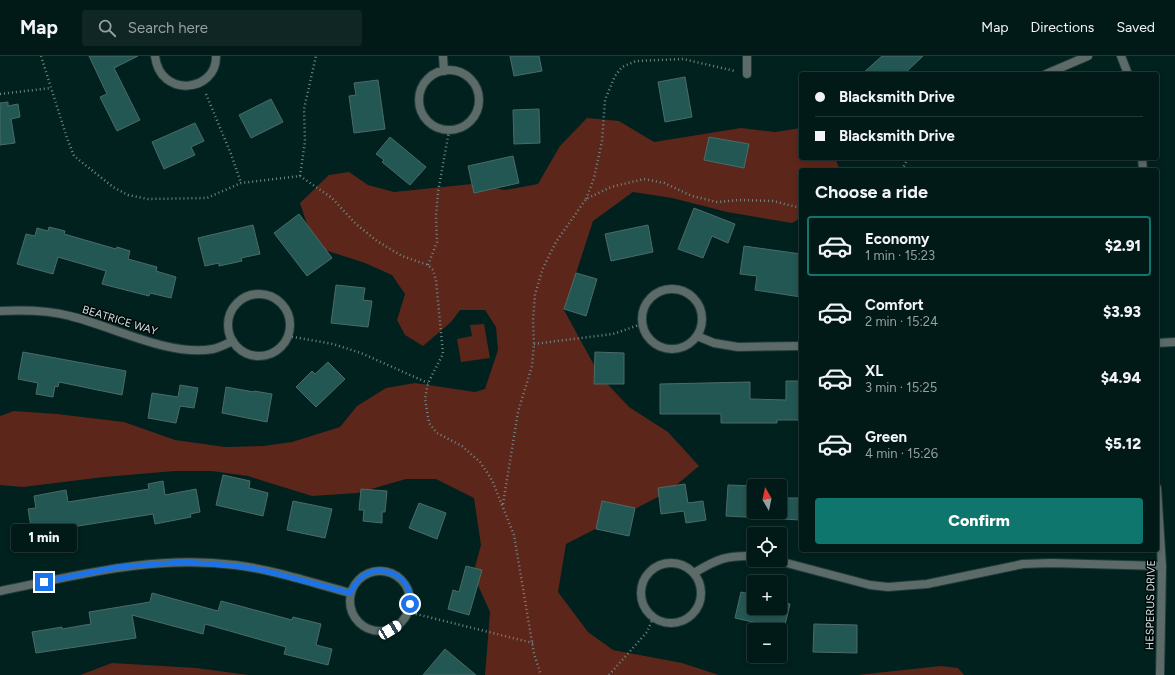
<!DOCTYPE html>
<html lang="en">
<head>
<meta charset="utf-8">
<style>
  :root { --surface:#011917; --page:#0f2624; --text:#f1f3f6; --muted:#96a0a1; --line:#233836; --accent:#0f766e }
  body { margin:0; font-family:Figtree,sans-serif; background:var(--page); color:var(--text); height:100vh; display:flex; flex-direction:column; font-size:15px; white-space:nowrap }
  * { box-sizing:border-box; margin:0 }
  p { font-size:13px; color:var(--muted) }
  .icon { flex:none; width:22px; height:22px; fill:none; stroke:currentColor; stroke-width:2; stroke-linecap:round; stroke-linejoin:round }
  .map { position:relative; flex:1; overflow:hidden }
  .sheet { position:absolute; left:799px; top:112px; width:360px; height:384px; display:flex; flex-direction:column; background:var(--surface); border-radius:4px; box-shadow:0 2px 6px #0003,0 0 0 1px var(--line) }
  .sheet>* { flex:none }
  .banner { position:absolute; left:799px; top:16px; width:360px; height:88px; border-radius:4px; box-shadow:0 2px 6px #0003,0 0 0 1px var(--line); display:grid; align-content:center; height:88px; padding:0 16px; background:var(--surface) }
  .needle { width:26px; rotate:351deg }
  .controls { position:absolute; left:747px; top:423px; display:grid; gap:8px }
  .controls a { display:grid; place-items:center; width:40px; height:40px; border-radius:4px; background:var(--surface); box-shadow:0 2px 6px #0003,0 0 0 1px var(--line); font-size:20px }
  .end { position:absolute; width:18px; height:18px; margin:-9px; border:5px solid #1a73e8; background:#fff; box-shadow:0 0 0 2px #fff }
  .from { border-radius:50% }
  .bubble { position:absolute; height:28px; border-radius:4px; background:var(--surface); box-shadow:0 2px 6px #0003,0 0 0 1px var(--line); font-size:13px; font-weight:800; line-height:28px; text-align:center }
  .car { position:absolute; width:12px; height:24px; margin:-12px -6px; border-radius:5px; box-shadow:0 0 3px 1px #0007; background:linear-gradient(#fff 24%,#345 0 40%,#fff 0 76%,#345 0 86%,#fff 0) }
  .banner b { display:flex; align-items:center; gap:14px; height:38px; font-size:15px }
  .banner b+b { border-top:1px solid var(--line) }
  .banner i { width:10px; height:10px; background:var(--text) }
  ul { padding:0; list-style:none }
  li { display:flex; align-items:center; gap:12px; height:60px; margin:0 8px 6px; padding:0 8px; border:2px solid transparent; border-radius:4px }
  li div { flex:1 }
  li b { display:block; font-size:15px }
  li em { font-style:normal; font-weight:800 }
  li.on { border-color:var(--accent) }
  li>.icon { width:36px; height:36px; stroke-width:1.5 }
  h2 { padding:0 16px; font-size:18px; line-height:48px }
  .primary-button { display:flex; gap:8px; margin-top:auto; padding:8px 16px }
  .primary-button a { flex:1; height:46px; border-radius:4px; background:var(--accent); color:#fff; font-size:16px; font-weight:800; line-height:46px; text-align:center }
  header { display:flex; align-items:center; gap:24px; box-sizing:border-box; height:56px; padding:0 20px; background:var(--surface); border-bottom:1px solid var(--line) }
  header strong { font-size:19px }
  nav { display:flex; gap:22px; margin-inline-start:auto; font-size:14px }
  .search { width:280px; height:36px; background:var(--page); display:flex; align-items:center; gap:10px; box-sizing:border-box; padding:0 14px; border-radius:4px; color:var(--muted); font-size:15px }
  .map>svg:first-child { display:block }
  .green { fill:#5c261b }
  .building { fill:#235754; stroke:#4b6b68 }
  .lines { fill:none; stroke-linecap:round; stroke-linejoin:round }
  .minor-casing { stroke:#1e3c3a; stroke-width:10 }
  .path { stroke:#718987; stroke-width:2.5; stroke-dasharray:1 3; stroke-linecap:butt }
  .minor { stroke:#5c6a68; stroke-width:8 }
  .route { stroke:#1a73e8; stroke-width:5 }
  .labels { text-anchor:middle; stroke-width:3; stroke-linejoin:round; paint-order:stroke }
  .street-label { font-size:11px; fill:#d3e4e3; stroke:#010808 }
</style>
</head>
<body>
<header>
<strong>Map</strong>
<div class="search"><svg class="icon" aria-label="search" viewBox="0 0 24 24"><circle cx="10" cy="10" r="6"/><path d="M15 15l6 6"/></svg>Search here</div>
<nav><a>Map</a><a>Directions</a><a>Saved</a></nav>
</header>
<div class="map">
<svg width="1175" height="619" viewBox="0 0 1175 619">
  <rect width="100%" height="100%" fill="#01211f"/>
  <path class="green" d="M587,62L619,65L654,86L741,72L775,76L801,72V102H835L840,114H801V162L792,167L727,156L672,142L633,136L593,165L564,254L600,320L629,351L668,376L699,410L668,436L566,488L558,536L588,576L613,594L682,607L719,619H485L490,556L473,518L481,489L474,442L436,423H406L357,437L312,440L248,420L212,415H175L104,421L23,431L0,429V360L14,355L57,358L124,366L175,384L225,391L263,390L292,386L340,371L357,350L386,332L415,327L475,336L485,333L498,294L496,271L485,254H460L451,266L423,290L405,279L397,264L405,238L392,219L365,207L322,193L309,174L300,147L329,119L349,116L368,129L394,136L472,128L505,134L538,128L560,90Z
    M484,268L490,302L461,306L457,283L472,280L470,269Z
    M112,607L196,612L249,619H80Z
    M941,610L958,612L964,619H857Z"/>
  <path class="building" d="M89,0H138L114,12L140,64L117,75L100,41L107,38Z
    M510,0H539L542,15L514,20Z
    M882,0H923L904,18H862Z
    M685,21L692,61L665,66L658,26Z
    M378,24L385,73L354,77L349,40L356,39L354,27Z
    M271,43L283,66L251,82L239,59Z
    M8,46V50L18,48L20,61L11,63L15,87L0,89V47Z
    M539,53L540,87L514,88L513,54Z
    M195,67L204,85L191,91L195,99L164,113L152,86Z
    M390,81L426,111L410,129L382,106L384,104L376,98Z
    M709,81L749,88L744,112L704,104Z
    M513,100L519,127L474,137L468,110Z
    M694,152L735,168L728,187L712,180L703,202L678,193Z
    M299,158L332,202L307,220L274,177Z
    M253,169L260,198L241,202L242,205L219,210V207L205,210L198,182Z
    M648,169L653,196L611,205L605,178Z
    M49,171L65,175L64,178L116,193L117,191L130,195L128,203L157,211L156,215L176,221L171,242L150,237L149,240L102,228L106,215L58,201L53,218L17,208L26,178L35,180L37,172L48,175Z
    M744,190L801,198V241L755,234L757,220L740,218Z
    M576,217L597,223L586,260L564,253Z
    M336,229L365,232L363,244L372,245L368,271L331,267Z
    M23,296L126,315L122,339L59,326L58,331L55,330L53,341L36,338L38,327L18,323Z
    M595,296L624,297V328H594Z
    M328,306L345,323L316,351L296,331L312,315L315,318Z
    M786,325H801V364H777V367H721V358H660V328L750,326V343L786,344Z
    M180,329L198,332L194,352L180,350L176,367L148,362L152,337L178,341Z
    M226,331L254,336V335L272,338L267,366L222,357Z
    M223,419L250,425L249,432L268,437L263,460L216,449Z
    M163,425L165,439L196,433L200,456L190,458L191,461L155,468L153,458L72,471V475L33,482L28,453L36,452L34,440L66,434L68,446L149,433L148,428Z
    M685,428L688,447L703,445L706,464L686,467L684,455L661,458L658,432Z
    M728,429L754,430V456H780V432H785L784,442H801V464L726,460Z
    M361,433L387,435L385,456H382V467L363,465L364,454H359Z
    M293,445L332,453L325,482L287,474Z
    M602,445L635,452L629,480L596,473Z
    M419,447L446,457L437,483L409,472Z
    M466,510L482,514L469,559L448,553L453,534L459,536Z
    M741,536L754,539V552H780V545L790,548L784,573L735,562Z
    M152,537L218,555L221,545L292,564L293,561L321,568L316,589L332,593L328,609L284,598L286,591L205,568L203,578L132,559L136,582L36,597L32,576L62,571V573L91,568L89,556L150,546Z
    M814,568L857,569V597L813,596Z
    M445,593L476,619H423Z"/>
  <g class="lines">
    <defs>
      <path id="minor" d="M155,0C160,43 217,36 216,0
        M443,0L444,15
        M1121,0L1128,18
        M419 44a30 30 0 1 1 60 0a30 30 0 1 1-60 0Z
        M747,18V0
        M1046,18L1088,0
        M1142,102L1143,114
        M642 263a30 30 0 1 1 60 0a30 30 0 1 1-60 0Z
        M228 269a31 31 0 1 1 62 0a31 31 0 1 1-62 0Z
        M0,255C23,254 48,254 70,260C112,270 169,301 213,293C219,292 226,288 233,285
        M697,280L714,287L738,291L801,290
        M1157,287L1175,286
        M1157,432L1162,510L1160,619
        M775,504L870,529L888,531L927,528L1023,508L1051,507L1162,510
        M641 537a30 30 0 1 1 60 0a30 30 0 1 1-60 0Z
        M350 545a30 30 0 1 1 60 0a30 30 0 1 1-60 0Z
        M694,517C717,503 727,499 754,500
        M0,535C80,519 152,499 235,509C274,514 313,527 350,537"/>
    </defs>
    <use href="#minor" class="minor-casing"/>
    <path class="path" d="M41,0L67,82L74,100L113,131L128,139L148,143L207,142L241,127L300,120L332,142L356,168L377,185L402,200L428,209L433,214L436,224L443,298L428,327L425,343L429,367L437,377L462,390L480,406L492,424L514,479L534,598L541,619
      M0,38L51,32
      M206,38L231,98L241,127
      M902,114L908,102
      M300,120L305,85L304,53L316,0
      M586,143L594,122L602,85L605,44L615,20L622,11L636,5L683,3L735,15
      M428,209L437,186L436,159L438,136L449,75
      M288,280L333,288L361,297L428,327
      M534,288L613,278L642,268
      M503,448L518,356L532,310L534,288L533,265L535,238L543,212L556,186L586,143L611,131L644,123L664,127L692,140L717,146L740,144L773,145L801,152
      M408,556L533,587
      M609,619L647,576L653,562"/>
    <use href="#minor" class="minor"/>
  </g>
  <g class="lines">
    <path class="route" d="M44,526L118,511L184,506L236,510L262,514L350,537C354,531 357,524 363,520C379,509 403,517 409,535C410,539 410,544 410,548"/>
  </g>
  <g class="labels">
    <g class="street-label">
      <text transform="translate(120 264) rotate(17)" y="4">BEATRICE WAY</text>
      <text transform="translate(1150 549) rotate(-89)" y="4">HESPERUS DRIVE</text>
    </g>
  </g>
</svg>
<div class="controls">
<a><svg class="needle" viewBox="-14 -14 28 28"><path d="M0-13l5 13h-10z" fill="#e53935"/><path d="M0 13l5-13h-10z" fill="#96a0a1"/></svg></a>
<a><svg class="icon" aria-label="locate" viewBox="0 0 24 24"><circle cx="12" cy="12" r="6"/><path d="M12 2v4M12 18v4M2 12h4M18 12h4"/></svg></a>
<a>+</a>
<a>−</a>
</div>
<i class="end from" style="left:410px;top:548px"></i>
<i class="end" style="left:44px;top:526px"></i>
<div class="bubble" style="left:11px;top:468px;width:66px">1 min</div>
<i class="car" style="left:390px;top:574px;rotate:59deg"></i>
<div class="banner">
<b><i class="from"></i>Blacksmith Drive</b>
<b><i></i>Blacksmith Drive</b>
</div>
<section class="sheet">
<h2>Choose a ride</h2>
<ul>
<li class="on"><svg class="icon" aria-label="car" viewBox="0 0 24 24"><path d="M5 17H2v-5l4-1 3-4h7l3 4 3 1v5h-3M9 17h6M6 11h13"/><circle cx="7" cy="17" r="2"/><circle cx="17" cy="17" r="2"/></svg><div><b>Economy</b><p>1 min · 15:23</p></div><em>$2.91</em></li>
<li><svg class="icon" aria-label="car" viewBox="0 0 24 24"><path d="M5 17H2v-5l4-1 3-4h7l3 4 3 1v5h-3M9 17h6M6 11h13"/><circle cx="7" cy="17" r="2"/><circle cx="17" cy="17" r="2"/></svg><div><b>Comfort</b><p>2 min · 15:24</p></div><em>$3.93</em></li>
<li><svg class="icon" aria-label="car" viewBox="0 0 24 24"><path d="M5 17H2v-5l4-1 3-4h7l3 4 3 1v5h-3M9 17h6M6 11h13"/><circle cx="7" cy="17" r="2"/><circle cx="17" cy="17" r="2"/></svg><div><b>XL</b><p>3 min · 15:25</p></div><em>$4.94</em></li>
<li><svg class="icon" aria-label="car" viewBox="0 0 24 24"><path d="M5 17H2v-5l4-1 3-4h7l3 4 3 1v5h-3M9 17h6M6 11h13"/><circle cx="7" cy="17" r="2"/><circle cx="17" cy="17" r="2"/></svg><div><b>Green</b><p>4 min · 15:26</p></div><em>$5.12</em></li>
</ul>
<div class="primary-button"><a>Confirm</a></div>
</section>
</div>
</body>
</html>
